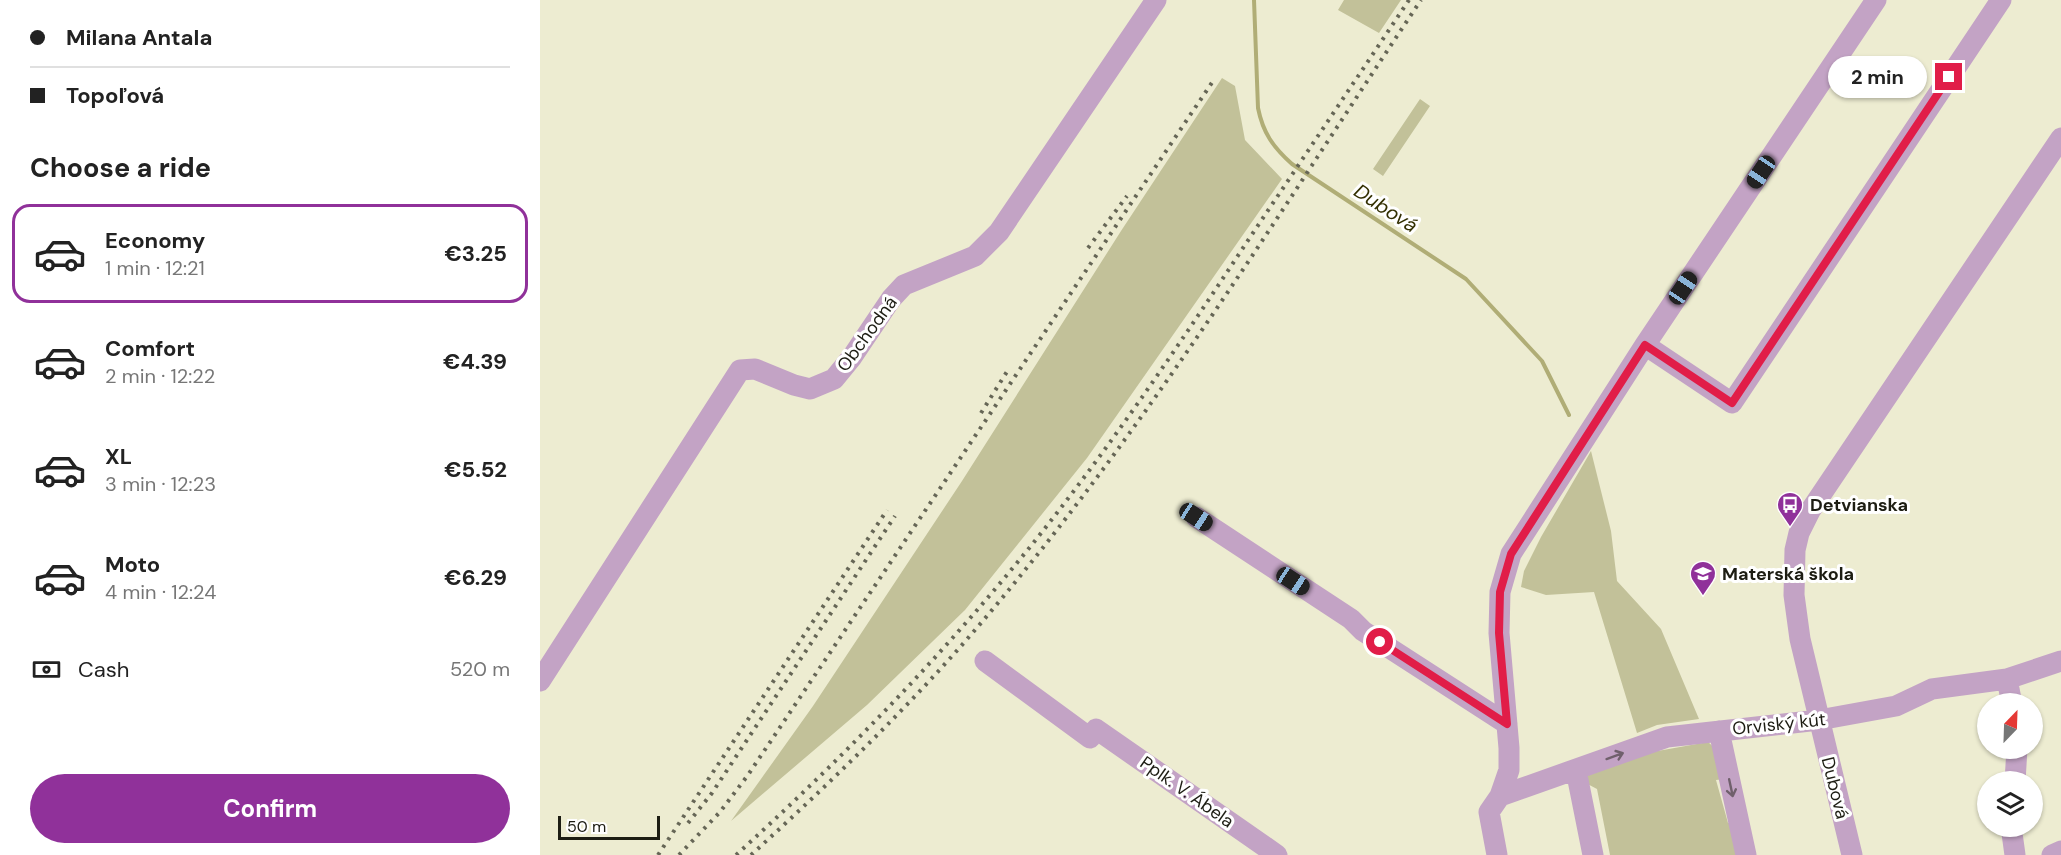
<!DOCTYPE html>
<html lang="en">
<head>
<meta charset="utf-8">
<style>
  :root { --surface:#fff; --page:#f2f2f2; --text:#222; --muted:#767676; --line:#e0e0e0; --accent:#90319a }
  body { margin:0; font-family:"DM Sans",sans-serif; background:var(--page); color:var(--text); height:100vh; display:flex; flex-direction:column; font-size:22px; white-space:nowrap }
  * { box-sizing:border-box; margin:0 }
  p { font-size:20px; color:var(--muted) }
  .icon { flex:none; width:33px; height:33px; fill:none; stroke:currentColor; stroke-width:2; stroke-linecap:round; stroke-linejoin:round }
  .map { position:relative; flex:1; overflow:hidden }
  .drawer { display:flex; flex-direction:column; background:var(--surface); width:540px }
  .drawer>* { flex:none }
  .hud { display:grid; align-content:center; height:132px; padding:0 30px; background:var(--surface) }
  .needle { width:39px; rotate:23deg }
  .fabs { position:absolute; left:1437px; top:693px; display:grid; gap:12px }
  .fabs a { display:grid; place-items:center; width:66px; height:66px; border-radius:50%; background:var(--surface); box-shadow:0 2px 4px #0004; font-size:30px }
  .scale { position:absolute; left:18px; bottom:15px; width:102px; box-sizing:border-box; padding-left:6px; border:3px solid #1d1d13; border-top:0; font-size:16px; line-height:21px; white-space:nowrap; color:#1d1d13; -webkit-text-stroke:4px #fff; paint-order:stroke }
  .end { position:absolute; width:27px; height:27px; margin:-14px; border:8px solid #e11d48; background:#fff; box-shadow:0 0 0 3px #fff }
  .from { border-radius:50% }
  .bubble { position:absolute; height:42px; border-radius:21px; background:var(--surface); box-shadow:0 2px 4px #0004; font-size:20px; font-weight:700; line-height:42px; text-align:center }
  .car { position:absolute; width:18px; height:36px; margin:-18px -9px; border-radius:8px; box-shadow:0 0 4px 2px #0007; background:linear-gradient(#222 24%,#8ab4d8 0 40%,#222 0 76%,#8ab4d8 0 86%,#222 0) }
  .hud b { display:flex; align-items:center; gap:21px; height:57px; font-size:22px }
  .hud b+b { border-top:2px solid var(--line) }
  .hud i { width:15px; height:15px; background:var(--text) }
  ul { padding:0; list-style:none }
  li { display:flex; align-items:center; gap:18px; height:99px; margin:0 12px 9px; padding:0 18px; border:3px solid transparent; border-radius:18px }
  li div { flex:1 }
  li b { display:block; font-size:22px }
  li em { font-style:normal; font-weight:700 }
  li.selected { border-color:var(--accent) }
  li>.icon { width:54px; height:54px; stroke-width:1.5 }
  h2 { padding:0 30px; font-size:27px; line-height:72px }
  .pay { display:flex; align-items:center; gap:15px; height:66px; padding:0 30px; font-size:22px }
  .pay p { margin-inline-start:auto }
  .primary-button { display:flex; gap:12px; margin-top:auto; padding:12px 30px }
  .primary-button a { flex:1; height:69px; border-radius:36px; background:var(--accent); color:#fff; font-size:24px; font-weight:700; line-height:69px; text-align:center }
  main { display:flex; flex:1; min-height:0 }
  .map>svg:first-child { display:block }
  .green { fill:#c2c199 }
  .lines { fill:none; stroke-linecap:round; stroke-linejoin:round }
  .stream { stroke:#b0ad76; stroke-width:4 }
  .minor { stroke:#c3a3c5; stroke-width:21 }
  .rail { stroke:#666656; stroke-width:4; stroke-dasharray:3 6; stroke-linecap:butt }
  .oneway { stroke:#70606c }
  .route { stroke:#e11d48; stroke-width:8 }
  .labels { text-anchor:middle; stroke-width:6; stroke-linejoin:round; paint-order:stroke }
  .street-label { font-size:18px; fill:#1d1d13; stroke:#fff }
  .poi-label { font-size:18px; font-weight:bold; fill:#1d1d13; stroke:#fff; text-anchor:start }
  .water-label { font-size:20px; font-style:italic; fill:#333002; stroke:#fff }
</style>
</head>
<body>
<main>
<section class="drawer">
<div class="hud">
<b><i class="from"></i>Milana Antala</b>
<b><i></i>Topoľová</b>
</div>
<h2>Choose a ride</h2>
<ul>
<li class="selected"><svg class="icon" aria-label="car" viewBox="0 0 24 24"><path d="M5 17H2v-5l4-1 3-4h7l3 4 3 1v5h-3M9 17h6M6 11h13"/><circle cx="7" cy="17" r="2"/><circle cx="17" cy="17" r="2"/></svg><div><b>Economy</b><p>1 min · 12:21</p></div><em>€3.25</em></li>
<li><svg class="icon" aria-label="car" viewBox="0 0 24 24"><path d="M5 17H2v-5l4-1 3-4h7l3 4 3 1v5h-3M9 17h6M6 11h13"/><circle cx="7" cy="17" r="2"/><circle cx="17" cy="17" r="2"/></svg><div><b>Comfort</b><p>2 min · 12:22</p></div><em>€4.39</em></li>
<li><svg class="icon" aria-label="car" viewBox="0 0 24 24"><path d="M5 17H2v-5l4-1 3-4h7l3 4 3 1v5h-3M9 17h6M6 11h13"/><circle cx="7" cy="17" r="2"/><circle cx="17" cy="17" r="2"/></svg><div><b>XL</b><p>3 min · 12:23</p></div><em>€5.52</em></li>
<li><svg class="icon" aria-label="car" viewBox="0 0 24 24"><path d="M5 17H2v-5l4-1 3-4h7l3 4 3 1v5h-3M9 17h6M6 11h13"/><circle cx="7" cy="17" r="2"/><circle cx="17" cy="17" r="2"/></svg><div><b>Moto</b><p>4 min · 12:24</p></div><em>€6.29</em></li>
</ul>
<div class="pay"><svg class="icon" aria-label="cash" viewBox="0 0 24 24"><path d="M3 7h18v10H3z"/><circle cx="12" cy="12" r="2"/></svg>Cash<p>520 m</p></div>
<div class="primary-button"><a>Confirm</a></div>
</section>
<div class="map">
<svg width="1521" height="855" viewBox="0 0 1521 855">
  <rect width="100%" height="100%" fill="#edecd1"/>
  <path class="green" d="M804,0H861L839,33L798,10Z
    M682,78L695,86L705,140L742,179L547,458L425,610L327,705L191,821L273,706L422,481L581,231Z
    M880,99L890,106L843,176L833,169Z
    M1051,451L1071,531L1077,581L1121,629L1159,719L1117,725L1097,733L1054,592L1006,595L981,587L984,571L1001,537Z
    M1168,742L1178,751L1185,779L1176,780L1188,823L1197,821L1205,855H1070L1057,789L1038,779L1112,752Z"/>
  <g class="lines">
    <path class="stream" d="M714,0L718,108C723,133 733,147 752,164L926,279L1002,361L1029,415"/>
    <path class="minor" d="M1105,345L1192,403L1461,0
      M656,517L811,619L823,631L967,724
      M445,661L550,738L556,729L737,855
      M1467,679L1472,704
      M0,681L200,370L215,369L254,385L270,389L294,379L312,357L351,299L364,285L435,256L459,232L616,0
      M1179,731L1206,855
      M1036,770L1053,855
      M1475,782L1477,748
      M960,796L1127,737L1279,720L1356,706L1392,689L1467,679L1521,661
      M1471,826L1475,855
      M957,855L949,812L960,796L969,770V748L959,633L960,592L971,554L1105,345L1336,0
      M1312,855L1260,639L1254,595L1255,550L1259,533L1270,511L1521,138
      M1512,855L1521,851"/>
    <path class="rail" d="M548,248L587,196
      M441,413L468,370
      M148,823L172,793L355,516
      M118,855L347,510
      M139,855L180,812L208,775L675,78
      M196,855C304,757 406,652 498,537C573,443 641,342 707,242C761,161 815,81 869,0
      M211,855C289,784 366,710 435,630C603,435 738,214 881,0"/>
  </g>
  <defs><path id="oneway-shaft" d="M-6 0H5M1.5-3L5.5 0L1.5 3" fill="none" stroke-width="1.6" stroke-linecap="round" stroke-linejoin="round" transform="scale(1.5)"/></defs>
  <g class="oneway">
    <use href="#oneway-shaft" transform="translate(1075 756) rotate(-20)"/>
    <use href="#oneway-shaft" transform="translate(1191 788) rotate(78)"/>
  </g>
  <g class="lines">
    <path class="route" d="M840,642L967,724L959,633L960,592L971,554L1105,345L1192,403L1409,77"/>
  </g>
  <defs>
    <symbol id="bus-pin" viewBox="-11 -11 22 30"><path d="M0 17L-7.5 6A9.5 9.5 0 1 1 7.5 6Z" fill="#90319a" stroke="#fff"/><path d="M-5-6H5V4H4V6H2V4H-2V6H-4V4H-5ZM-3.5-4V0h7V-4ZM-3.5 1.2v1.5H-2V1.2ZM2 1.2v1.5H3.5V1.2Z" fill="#fff"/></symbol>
    <symbol id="school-pin" viewBox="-11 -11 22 30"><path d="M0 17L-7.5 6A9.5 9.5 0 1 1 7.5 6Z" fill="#90319a" stroke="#fff"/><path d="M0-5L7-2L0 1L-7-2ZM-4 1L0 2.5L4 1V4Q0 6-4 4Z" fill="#fff"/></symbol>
  </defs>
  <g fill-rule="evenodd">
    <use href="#bus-pin" x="1235" y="490" width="30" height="40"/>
    <use href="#school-pin" x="1148" y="559" width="30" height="40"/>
  </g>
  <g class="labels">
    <g class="street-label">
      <text transform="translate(327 334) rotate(-54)" y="6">Obchodná</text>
      <text transform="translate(1239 724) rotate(-6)" y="6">Orviský kút</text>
      <text transform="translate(1295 788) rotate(76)" y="6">Dubová</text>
      <text transform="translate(647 792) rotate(35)" y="6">Pplk. V. Ábela</text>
    </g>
    <g class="poi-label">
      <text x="1270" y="511">Detvianska</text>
      <text x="1182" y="580">Materská škola</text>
    </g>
    <g class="water-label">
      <text transform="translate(846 208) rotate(33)" y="7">Dubová</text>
    </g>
  </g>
</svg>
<div class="fabs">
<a><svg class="needle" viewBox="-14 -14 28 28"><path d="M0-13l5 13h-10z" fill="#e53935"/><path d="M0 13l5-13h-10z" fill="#767676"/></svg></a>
<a><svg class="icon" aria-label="layers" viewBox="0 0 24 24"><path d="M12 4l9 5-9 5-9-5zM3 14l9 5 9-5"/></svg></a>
</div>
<div class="scale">50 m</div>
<i class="end from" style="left:840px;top:642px"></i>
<i class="end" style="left:1409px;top:77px"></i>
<div class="bubble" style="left:1288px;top:56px;width:99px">2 min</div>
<i class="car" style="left:1221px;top:172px;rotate:214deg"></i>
<i class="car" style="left:1143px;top:288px;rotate:34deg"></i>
<i class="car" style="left:656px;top:517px;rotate:123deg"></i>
<i class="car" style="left:753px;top:581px;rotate:123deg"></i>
</div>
</main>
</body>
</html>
